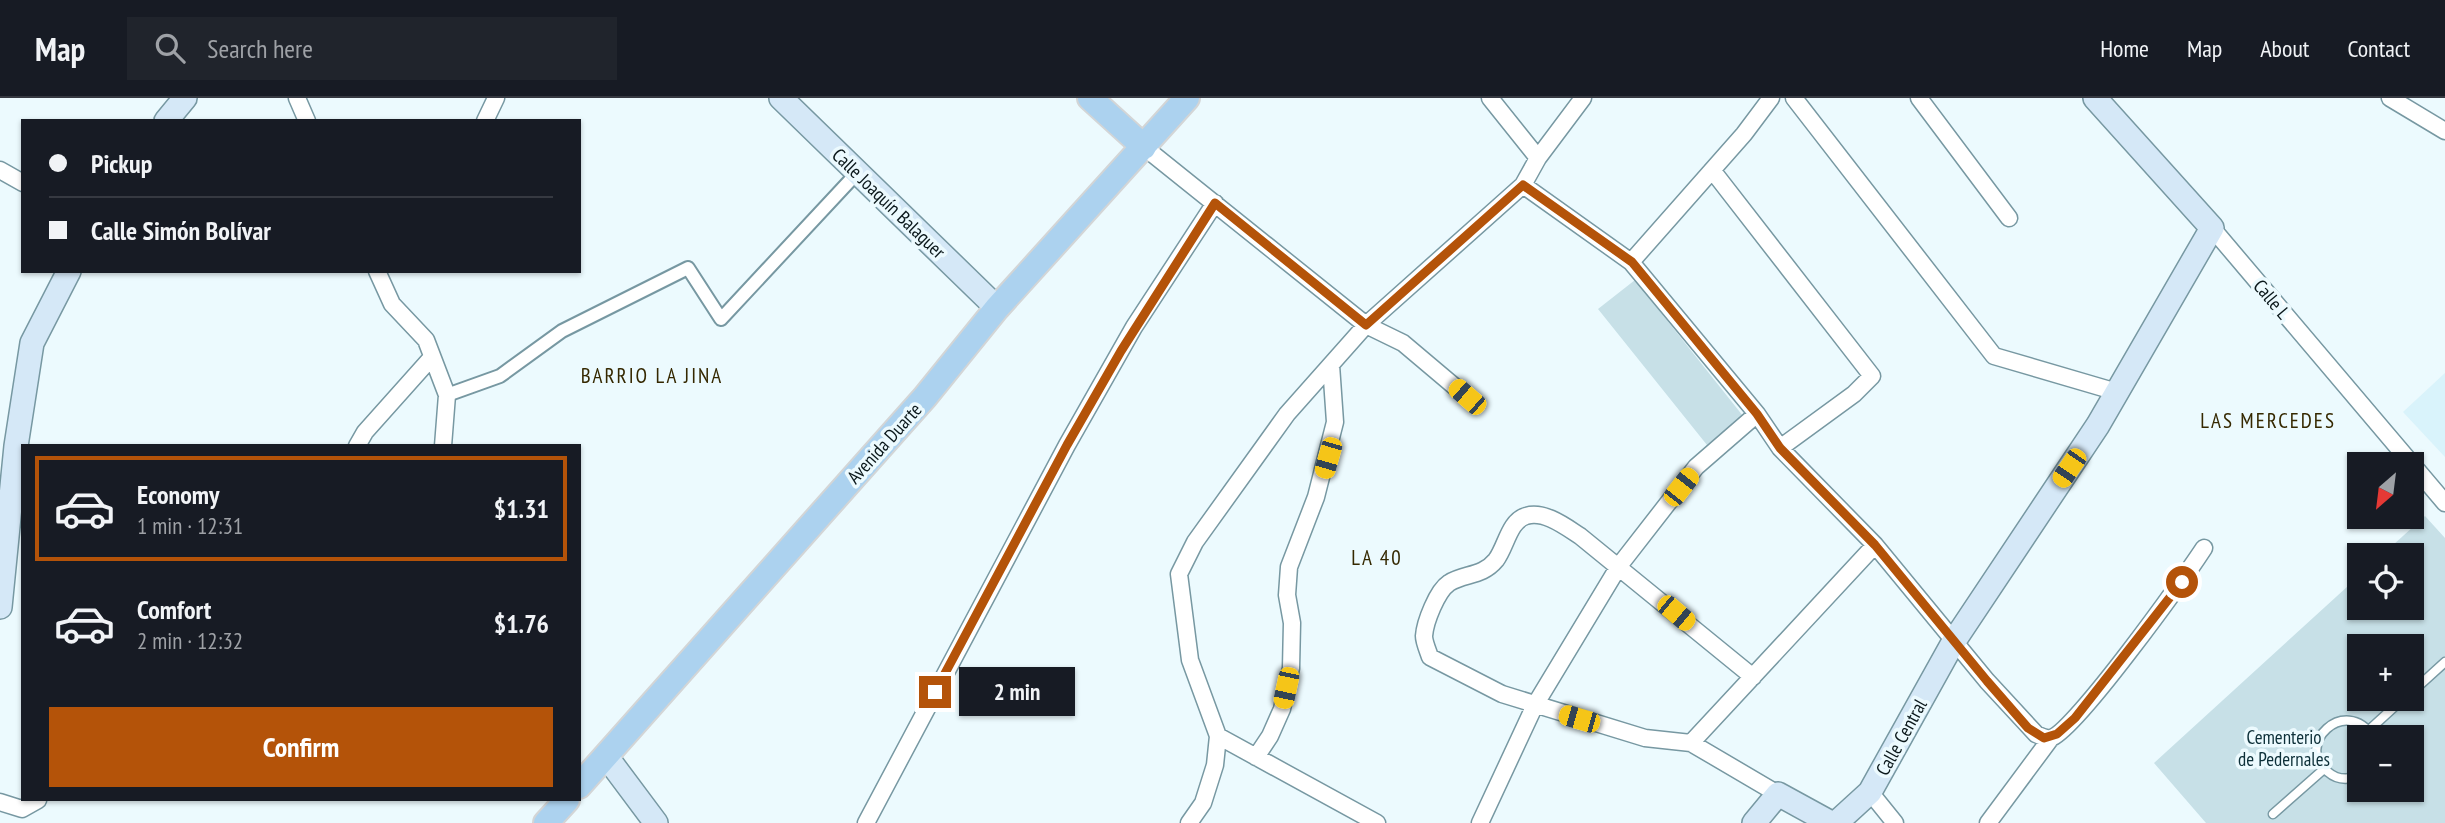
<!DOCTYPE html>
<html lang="en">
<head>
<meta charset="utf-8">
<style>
  :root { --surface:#171b24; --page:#20242c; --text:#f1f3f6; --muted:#9ea1a6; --line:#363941; --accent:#b45309 }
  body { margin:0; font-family:"PT Sans Narrow",sans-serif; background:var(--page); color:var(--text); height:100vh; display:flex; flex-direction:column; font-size:26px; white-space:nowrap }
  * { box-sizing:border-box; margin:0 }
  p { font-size:23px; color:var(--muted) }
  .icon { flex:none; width:38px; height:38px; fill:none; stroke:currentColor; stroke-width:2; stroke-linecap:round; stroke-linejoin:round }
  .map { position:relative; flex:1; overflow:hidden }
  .drawer { position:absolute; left:21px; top:346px; width:560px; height:357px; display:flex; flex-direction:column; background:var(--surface); border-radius:0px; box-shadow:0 2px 5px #0004 }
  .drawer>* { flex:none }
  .top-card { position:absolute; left:21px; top:21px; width:560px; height:154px; border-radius:0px; box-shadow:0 2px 5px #0004; display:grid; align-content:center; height:154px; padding:0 28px; background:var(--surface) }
  .needle { width:46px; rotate:208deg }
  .buttons { position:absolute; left:2347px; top:354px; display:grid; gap:14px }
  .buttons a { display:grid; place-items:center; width:77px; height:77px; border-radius:0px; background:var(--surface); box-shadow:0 2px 5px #0004; font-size:35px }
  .end { position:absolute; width:32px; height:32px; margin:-16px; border:9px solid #b45309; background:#fff; box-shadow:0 0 0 4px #fff }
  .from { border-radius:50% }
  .bubble { position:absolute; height:49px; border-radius:0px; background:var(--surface); box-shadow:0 2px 5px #0004; font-size:23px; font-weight:700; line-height:49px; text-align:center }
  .car { position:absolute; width:21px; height:42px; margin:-21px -10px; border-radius:9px; box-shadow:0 0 5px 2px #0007; background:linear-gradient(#f5c518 24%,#345 0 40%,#f5c518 0 76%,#345 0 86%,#f5c518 0) }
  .top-card b { display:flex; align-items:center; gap:24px; height:66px; font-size:26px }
  .top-card b+b { border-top:2px solid var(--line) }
  .top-card i { width:18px; height:18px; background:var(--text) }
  ul { padding:12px 0 0; list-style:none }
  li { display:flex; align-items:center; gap:21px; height:105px; margin:0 14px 10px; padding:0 14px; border:4px solid transparent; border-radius:0px }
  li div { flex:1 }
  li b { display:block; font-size:26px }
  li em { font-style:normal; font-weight:700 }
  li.active { border-color:var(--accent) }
  li>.icon { width:63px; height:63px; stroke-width:1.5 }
  .button { display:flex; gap:14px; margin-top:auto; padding:14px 28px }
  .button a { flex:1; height:80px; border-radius:0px; background:var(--accent); color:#fff; font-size:28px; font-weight:700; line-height:80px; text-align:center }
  header { display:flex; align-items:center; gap:42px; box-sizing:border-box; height:98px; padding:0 35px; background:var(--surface); border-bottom:2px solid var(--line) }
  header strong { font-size:33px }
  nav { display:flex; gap:38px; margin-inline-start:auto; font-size:24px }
  .search { width:490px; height:63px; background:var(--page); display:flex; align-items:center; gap:18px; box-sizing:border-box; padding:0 24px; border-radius:0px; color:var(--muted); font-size:26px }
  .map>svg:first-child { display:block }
  .built { fill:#d9f3fb }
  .green { fill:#c7e0e7; fill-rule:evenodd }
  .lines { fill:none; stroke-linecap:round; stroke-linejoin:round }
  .service-casing { stroke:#7798a2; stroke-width:11 }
  .pedestrian-casing { stroke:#7798a2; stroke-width:16 }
  .minor-casing { stroke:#7798a2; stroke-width:19 }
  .secondary-casing { stroke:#7798a2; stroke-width:26 }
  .primary-casing { stroke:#d3d5d6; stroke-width:28 }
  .service { stroke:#fff; stroke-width:8 }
  .pedestrian { stroke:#fff; stroke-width:12 }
  .minor { stroke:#fff; stroke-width:16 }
  .secondary { stroke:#d5e8f7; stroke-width:23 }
  .primary { stroke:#acd2ef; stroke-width:24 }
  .route { stroke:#b45309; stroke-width:9 }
  .labels { text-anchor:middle; stroke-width:7; stroke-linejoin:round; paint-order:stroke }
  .street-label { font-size:19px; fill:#0b181b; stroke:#ecfafe }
  .park-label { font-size:19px; fill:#0c2f38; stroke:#ecfafe }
  .neighbourhood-label { font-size:21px; letter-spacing:2px; fill:#352800; stroke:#ecfafe }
</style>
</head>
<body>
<header>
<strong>Map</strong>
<div class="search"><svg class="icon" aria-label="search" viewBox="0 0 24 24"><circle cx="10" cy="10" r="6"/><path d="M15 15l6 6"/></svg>Search here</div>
<nav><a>Home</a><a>Map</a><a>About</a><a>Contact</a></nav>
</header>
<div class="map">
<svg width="2445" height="725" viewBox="0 0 2445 725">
  <rect width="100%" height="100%" fill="#ecfafe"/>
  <path class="built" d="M2445,275V359L2403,314Z"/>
  <path class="green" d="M1635,182L1743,318L1707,347L1598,211Z
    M2425,418L2445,440V725H2206L2154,665L2359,478V509H2412V457H2382ZM2359,548H2412V600H2359ZM2359,639H2412V691H2359Z"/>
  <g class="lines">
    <defs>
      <path id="service" d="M2412,594L2445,564
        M2369,632L2404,600
        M2359,678C2348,682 2337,682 2328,674C2293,648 2345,596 2373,639
        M2273,716L2324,671"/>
      <path id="pedestrian" d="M447,297L500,278L562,233L688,170L721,221L857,75"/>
      <path id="minor" d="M297,0L307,23
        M1490,0L1538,60
        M1794,0L1994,258L2117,294
        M1919,0L2009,120
        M2390,0L2445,33
        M485,23L496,0
        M1144,49L1366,227L1403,245L1467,299
        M0,72L23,85
        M1712,72L1872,278L1854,296L1780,350
        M1523,87L1631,164L1757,316L1780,350L1875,447L1987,583L2036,636C2040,638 2046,641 2051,640C2075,633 2185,479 2204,450
        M2212,130L2445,405
        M1631,164L1744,36L1771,0
        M377,173L392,206L426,242L447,297L443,348
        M357,348L365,334L432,259
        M1753,579L1580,438C1566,429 1544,412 1526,418C1509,423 1506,449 1496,462C1482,479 1465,475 1449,485C1437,493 1425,524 1424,538C1424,544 1428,553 1430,559L1502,596L1645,640L1691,645L1875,447
        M1218,638L1377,725
        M1691,645L1778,696
        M1256,659L1270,638L1282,611L1291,570L1292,525L1287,497L1289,469L1316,399L1335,324L1331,267
        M1870,694L1895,725
        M0,704L22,711L38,702
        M866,725L1067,347L1134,229L1215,105
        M1189,725L1203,705L1215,667L1218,638L1190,562L1179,476L1195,444L1287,316L1366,227L1523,87L1538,60L1583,0
        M1480,725L1535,607L1619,468L1696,369L1757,316
        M1988,725L2051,640"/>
      <path id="secondary" d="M781,0L997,210
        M166,23L185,0
        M0,509L16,348L32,245L69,173
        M606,658L656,725
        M1754,725L1778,696L1831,725
        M1836,725L1870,694L1954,543L2098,327L2212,130L2095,0"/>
      <path id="primary" d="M1090,0L1144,49
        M579,688L925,299L997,210L1187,0
        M546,725L567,702"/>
    </defs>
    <use href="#service" class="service-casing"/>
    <use href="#pedestrian" class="pedestrian-casing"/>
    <use href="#minor" class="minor-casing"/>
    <use href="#secondary" class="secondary-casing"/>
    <use href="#primary" class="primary-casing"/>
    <use href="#service" class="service"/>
    <use href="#pedestrian" class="pedestrian"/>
    <use href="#minor" class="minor"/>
    <use href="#secondary" class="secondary"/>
    <use href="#primary" class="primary"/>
  </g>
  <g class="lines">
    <path class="route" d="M935,594L1067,347L1121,253L1215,105L1366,227L1523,87L1632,164L1757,316L1780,350L1875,447L1987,583L2028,630L2044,640L2057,636L2075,620L2182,484"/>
  </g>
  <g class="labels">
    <g class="street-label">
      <text transform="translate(889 105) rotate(44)" y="7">Calle Joaquín Balaguer</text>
      <text transform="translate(2272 201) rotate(50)" y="7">Calle L</text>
      <text transform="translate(884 345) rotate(-48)" y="7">Avenida Duarte</text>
      <text transform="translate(1901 639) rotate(-61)" y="7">Calle Central</text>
    </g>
    <g class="park-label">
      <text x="2284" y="646">Cementerio<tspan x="2284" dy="22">de Pedernales</tspan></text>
    </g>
    <g class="neighbourhood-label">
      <text x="652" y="285">BARRIO LA JINA</text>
      <text x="2268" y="330">LAS MERCEDES</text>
      <text x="1377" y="467">LA 40</text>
    </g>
  </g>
</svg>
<div class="buttons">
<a><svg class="needle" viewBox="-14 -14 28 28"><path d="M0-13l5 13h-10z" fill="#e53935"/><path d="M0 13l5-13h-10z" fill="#9ea1a6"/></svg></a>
<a><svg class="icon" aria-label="locate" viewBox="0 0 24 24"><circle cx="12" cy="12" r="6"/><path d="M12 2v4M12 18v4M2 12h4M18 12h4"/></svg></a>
<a>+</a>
<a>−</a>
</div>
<i class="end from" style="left:2182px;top:484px"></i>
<i class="end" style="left:935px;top:594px"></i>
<div class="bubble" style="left:959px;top:569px;width:116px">2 min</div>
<i class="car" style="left:1467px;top:299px;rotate:311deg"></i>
<i class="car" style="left:1328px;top:360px;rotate:196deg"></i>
<i class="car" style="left:2069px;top:370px;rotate:214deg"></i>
<i class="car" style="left:1681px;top:389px;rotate:38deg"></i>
<i class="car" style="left:1676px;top:515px;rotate:130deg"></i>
<i class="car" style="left:1286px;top:590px;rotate:192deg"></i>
<i class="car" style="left:1579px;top:621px;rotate:286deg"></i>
<div class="top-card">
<b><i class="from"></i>Pickup</b>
<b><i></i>Calle Simón Bolívar</b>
</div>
<section class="drawer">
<ul>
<li class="active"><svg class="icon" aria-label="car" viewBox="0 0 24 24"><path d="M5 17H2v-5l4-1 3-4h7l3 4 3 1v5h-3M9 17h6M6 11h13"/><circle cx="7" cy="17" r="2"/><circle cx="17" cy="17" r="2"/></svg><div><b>Economy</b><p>1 min · 12:31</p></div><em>$1.31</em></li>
<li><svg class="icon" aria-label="car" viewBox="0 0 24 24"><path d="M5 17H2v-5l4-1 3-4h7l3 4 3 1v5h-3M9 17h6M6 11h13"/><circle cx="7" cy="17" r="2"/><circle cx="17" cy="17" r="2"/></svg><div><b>Comfort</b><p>2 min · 12:32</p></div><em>$1.76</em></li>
</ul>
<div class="button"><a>Confirm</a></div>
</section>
</div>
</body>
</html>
